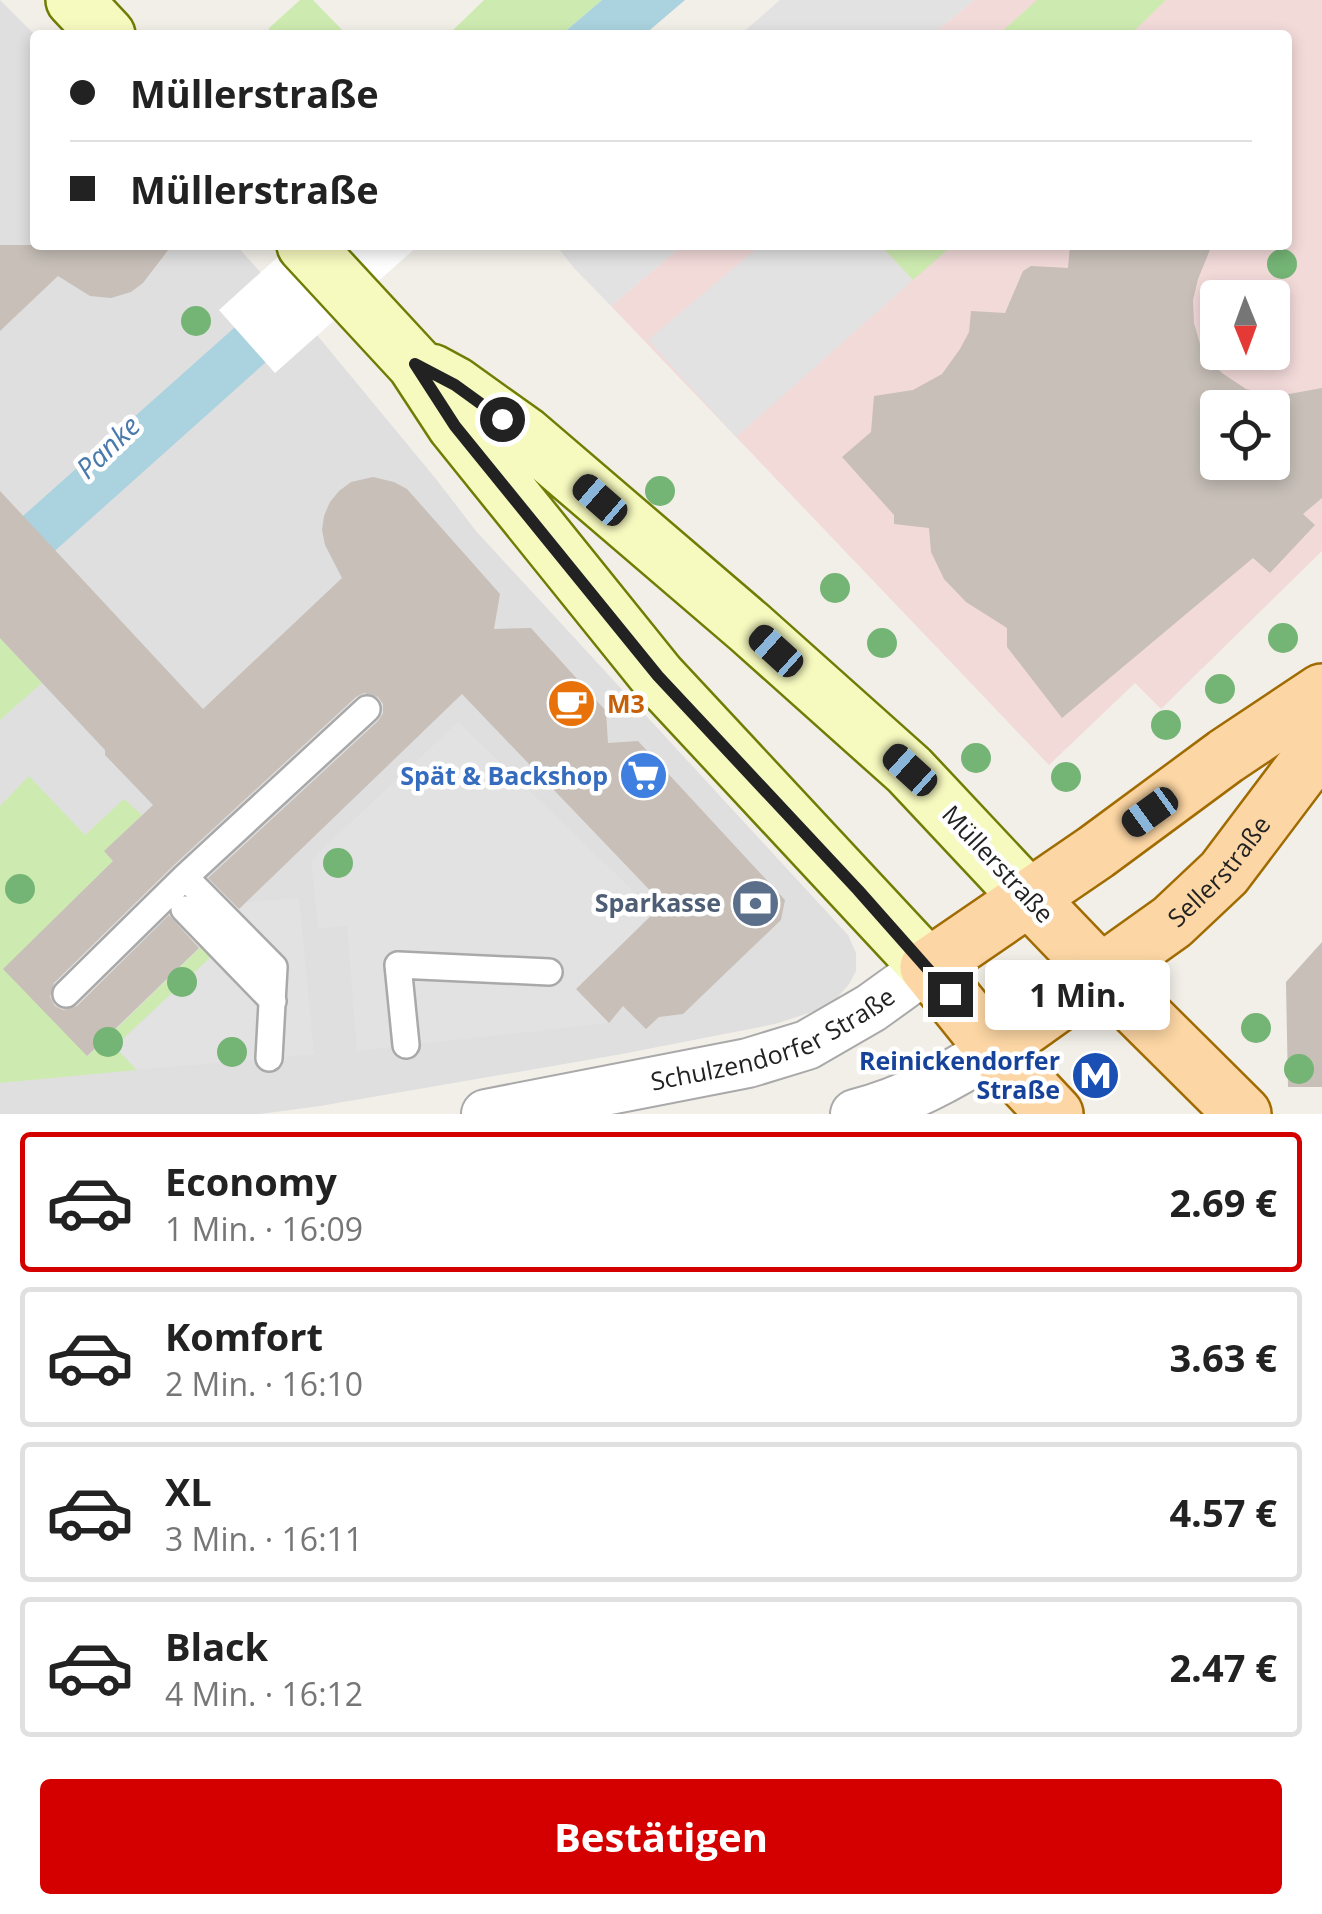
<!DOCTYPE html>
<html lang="de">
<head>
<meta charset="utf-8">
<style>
  :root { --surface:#fff; --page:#f6f6f6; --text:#222; --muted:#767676; --line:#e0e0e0; --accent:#d40000 }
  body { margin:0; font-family:"Open Sans",sans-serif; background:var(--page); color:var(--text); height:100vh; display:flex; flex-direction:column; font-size:38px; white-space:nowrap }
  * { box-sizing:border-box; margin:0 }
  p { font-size:32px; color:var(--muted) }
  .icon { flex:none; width:55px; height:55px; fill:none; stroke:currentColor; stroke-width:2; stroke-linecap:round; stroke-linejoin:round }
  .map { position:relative; height:1114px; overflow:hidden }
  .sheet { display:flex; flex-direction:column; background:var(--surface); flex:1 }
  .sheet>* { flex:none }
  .hud { position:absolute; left:30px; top:30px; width:1262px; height:220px; border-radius:10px; box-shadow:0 5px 15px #0003; display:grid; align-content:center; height:220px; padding:0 40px; background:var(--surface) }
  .needle { width:65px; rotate:179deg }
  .buttons { position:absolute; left:1200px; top:280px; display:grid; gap:20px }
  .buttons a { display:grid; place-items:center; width:90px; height:90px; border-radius:10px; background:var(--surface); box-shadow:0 5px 15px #0003; font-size:50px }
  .end { position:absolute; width:45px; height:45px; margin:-22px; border:12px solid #222; background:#fff; box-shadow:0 0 0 5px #fff }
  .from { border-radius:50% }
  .bubble { position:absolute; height:70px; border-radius:10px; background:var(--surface); box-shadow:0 5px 15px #0003; font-size:32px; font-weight:700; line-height:70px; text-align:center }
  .car { position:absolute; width:30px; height:60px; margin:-30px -15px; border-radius:12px; box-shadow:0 0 8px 2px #0007; background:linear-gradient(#222 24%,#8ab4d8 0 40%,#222 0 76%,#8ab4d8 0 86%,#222 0) }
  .hud b { display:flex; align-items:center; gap:35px; height:95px; font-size:38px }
  .hud b+b { border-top:2px solid var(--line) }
  .hud i { width:25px; height:25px; background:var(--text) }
  ul { padding:18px 0 0; list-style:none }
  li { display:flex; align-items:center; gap:30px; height:140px; margin:0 20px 15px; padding:0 20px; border:5px solid var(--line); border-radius:10px }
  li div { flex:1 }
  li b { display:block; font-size:38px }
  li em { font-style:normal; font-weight:700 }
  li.on { border-color:var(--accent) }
  li>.icon { width:90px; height:90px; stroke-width:1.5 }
  .primary-button { display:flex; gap:20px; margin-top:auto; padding:20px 40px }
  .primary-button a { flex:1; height:115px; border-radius:10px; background:var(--accent); color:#fff; font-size:40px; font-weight:700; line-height:115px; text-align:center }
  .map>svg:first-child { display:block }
  .residential { fill:#e0dfdf }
  .commercial { fill:#f2dad9; fill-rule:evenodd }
  .grass { fill:#cdebb0 }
  .parking { fill:#e2e2e2 }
  .water { fill:#aad3df }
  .pier { fill:#fff }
  .building { fill:#c7bfb8; fill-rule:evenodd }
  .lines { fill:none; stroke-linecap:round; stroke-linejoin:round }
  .lane-casing { stroke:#a9a9a9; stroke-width:30 }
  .street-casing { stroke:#a9a9a9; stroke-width:52 }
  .secondary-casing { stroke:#707d05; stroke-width:60 }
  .primary-casing { stroke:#a06b00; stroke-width:60 }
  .lane { stroke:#fff; stroke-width:25 }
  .street { stroke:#fff; stroke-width:48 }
  .secondary { stroke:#f7fabf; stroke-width:55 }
  .primary { stroke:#fcd6a4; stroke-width:55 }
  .tree { fill:#74b475 }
  .route { stroke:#222; stroke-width:12 }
  .labels { text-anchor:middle; stroke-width:9; stroke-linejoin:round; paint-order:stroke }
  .food-label { font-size:25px; font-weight:bold; fill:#c56008; stroke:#fff; text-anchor:start }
  .shop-label { font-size:25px; font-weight:bold; fill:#366cbe; stroke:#fff; text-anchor:end }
  .street-label { font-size:25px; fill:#222; stroke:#fff }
  .service-label { font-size:25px; font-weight:bold; fill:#4e5e75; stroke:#fff; text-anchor:end }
  .transit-label { font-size:25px; font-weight:bold; fill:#164399; stroke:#fff; text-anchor:end }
  .water-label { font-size:28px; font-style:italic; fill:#4a7aab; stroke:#fff }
</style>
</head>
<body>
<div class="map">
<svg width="1322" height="1114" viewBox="0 0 1322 1114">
  <rect width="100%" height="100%" fill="#f2efe9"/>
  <path class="residential" d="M0,0L35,35V245H236L317,335L436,479L476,531L848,935L856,953V971L849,984L836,999L824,1008L775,1024L622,1054L320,1106L260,1114H0Z"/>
  <path class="commercial" d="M974,0H1322V551L1161,709L1135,683L1049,765L611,306L683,245H1288V35H932ZM1218,298H1272V352H1218ZM1218,408H1272V462H1218Z"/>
  <path class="grass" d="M300,0H313L347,35H269V28Z
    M484,0H602L561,35H448Z
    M1037,0H1166L1130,35H998Z
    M880,245H953L913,280Z
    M0,638L42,683L0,720Z
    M29,776L85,835L124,799L142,815L105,851L113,861L4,969L88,1056L202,946L212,956L115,1046L137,1070L0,1083V806Z"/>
  <path class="parking" d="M780,0H974L932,35H740Z
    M556,245H683L611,306L574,268Z
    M761,245H880L913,280L736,437L648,340Z
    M458,722L655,912L576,989L609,1023L357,1051L347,926L318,928L311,860Z
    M299,898L314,1054L137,1070L115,1047L212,956L219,929L247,902Z"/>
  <path class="water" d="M602,0H685L644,35H561Z
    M322,245H397L48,557L23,516L234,328Z"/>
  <path class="pier" d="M291,245H419L275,373L219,310Z"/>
  <path class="building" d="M0,245H172L143,283L131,292L111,298L90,296L58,276L0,331Z
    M1070,245H1212L1198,279L1193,300L1194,323L1200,344L1209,359L1222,373L1246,389L1278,396L1322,388V498L1303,514L1315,525L1270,573L1253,558L1062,718L1007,647V628L966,602L944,579L931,552L929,528L894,524V515L842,457L871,432L874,396L913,390L942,374L960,349L969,332L971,311L1005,313L1023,271L1031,266L1068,268ZM1218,408H1272V462H1218Z
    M373,477L394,482L407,489L500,594L494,629L531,628L606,711L608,743L638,741L785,900L781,920L683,1014L659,1017L646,1029L623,1006L609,1023L576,989L663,904L462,694L239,909L208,878L378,721L383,713V704L378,697L364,693L356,697L174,865L54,983L50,997L55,1006L63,1010L77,1006L169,915L199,948L87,1056L3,969L113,861L104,851L153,805L105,755V750L0,638V491L203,709L342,578L325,545L322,530L324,516L330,502L339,491L351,482Z
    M1322,942V1087H1288L1286,982Z"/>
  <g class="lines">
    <defs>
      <path id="lane" d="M185,877L367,709
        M184,909L273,1001
        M66,994L185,877L274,967L269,1058
        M406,1045L398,965L549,972"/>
      <g id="street">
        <path id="s1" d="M486,1114L748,1063L807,1045L871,1008L928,967"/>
        <path d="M855,1114C906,1101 950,1077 994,1049"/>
      </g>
      <path id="secondary" d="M74,0L107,35
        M305,245L415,364L455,425L658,677L928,967
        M431,372L455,385L525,435L749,627L909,770L1029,898"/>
      <g id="primary">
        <path d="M1029,898L1100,972L1243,1114"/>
        <path id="s2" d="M994,1049L1172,922L1224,873L1322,743"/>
        <path d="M1055,1114L994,1049L928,967L1096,852L1226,756L1322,692"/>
      </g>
    </defs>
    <use href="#lane" class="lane-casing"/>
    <use href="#street" class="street-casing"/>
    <use href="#secondary" class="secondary-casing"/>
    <use href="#primary" class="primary-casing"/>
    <use href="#lane" class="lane"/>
    <use href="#street" class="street"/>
    <use href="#secondary" class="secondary"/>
    <use href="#primary" class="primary"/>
  </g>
  <g class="tree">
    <circle cx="1282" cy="264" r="15"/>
    <circle cx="196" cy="321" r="15"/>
    <circle cx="660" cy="491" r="15"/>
    <circle cx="835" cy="588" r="15"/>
    <circle cx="1283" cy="638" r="15"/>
    <circle cx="882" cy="643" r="15"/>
    <circle cx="1220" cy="689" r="15"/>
    <circle cx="1166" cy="725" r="15"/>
    <circle cx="976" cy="758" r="15"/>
    <circle cx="1066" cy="777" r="15"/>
    <circle cx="338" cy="863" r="15"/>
    <circle cx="20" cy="889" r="15"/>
    <circle cx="182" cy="982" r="15"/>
    <circle cx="1256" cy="1028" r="15"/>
    <circle cx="108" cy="1042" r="15"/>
    <circle cx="232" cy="1052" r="15"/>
    <circle cx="1299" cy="1069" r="15"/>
  </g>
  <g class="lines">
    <path class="route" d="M502,419L455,385L415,364L455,426L658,676L858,890L950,994"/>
  </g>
  <defs>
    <symbol id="cafe-disc" viewBox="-11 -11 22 22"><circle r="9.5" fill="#e8710a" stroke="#fff"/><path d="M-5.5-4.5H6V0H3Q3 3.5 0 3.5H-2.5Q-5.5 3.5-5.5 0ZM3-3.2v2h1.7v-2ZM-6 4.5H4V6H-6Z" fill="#fff"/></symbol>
    <symbol id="supermarket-disc" viewBox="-11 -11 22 22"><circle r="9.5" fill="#3f7fe0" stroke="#fff"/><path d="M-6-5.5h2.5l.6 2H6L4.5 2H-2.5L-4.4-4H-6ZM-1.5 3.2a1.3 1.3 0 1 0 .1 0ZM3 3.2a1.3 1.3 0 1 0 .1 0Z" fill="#fff"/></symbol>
    <symbol id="bank-disc" viewBox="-11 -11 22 22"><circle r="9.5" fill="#5c6f8a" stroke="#fff"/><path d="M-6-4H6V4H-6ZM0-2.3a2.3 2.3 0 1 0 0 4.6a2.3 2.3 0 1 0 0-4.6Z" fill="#fff"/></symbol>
    <symbol id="metro-disc" viewBox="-11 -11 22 22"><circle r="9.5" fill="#1a4fb4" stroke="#fff"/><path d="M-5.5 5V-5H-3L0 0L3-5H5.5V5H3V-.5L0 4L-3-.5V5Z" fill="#fff"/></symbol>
  </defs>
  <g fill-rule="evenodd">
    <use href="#cafe-disc" x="544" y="676" width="55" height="55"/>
    <use href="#supermarket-disc" x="616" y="748" width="55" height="55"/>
    <use href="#bank-disc" x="728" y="876" width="55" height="55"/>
    <use href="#metro-disc" x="1068" y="1048" width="55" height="55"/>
  </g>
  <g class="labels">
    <g class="food-label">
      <text x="607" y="713">M3</text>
    </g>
    <g class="shop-label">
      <text x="608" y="785">Spät &amp; Backshop</text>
    </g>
    <g class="street-label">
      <text transform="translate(998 864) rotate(47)" y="9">Müllerstraße</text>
      <text dy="9" stroke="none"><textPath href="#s2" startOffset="288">Sellerstraße</textPath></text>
      <text dy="9" stroke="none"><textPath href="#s1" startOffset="298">Schulzendorfer Straße</textPath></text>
    </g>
    <g class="service-label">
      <text x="721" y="912">Sparkasse</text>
    </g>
    <g class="transit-label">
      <text x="1060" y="1070">Reinickendorfer<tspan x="1060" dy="29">Straße</tspan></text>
    </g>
    <g class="water-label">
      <text transform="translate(108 447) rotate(-44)" y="10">Panke</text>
    </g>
  </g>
</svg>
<div class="buttons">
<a><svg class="needle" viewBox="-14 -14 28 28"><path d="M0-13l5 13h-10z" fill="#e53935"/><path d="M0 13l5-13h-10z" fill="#767676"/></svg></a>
<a><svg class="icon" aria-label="locate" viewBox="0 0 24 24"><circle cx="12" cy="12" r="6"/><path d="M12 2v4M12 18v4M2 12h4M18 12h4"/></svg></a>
</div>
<i class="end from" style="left:502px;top:419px"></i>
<i class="end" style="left:950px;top:994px"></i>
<div class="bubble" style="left:985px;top:960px;width:185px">1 Min.</div>
<i class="car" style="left:600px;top:500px;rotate:311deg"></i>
<i class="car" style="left:776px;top:651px;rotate:312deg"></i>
<i class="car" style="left:910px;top:770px;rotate:312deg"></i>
<i class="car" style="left:1150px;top:812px;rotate:234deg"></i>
<div class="hud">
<b><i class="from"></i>Müllerstraße</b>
<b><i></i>Müllerstraße</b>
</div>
</div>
<section class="sheet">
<ul>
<li class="on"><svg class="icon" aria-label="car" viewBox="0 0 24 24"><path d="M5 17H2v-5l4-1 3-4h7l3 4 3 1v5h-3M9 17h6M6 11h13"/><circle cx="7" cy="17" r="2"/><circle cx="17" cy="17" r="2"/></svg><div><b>Economy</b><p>1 Min. · 16:09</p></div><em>2.69 €</em></li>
<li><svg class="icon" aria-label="car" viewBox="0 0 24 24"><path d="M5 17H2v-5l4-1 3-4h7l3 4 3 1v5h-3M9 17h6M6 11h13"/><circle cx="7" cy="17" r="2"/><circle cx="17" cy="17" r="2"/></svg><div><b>Komfort</b><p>2 Min. · 16:10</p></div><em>3.63 €</em></li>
<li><svg class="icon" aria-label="car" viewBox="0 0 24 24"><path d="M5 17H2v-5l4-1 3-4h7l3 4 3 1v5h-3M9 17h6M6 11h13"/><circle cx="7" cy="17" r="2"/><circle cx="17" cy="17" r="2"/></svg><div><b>XL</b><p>3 Min. · 16:11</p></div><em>4.57 €</em></li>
<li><svg class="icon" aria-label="car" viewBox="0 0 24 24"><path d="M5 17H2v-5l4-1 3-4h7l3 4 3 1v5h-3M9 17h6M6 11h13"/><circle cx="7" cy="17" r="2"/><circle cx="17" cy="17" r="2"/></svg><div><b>Black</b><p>4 Min. · 16:12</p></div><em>2.47 €</em></li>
</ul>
<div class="primary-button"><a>Bestätigen</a></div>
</section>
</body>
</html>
